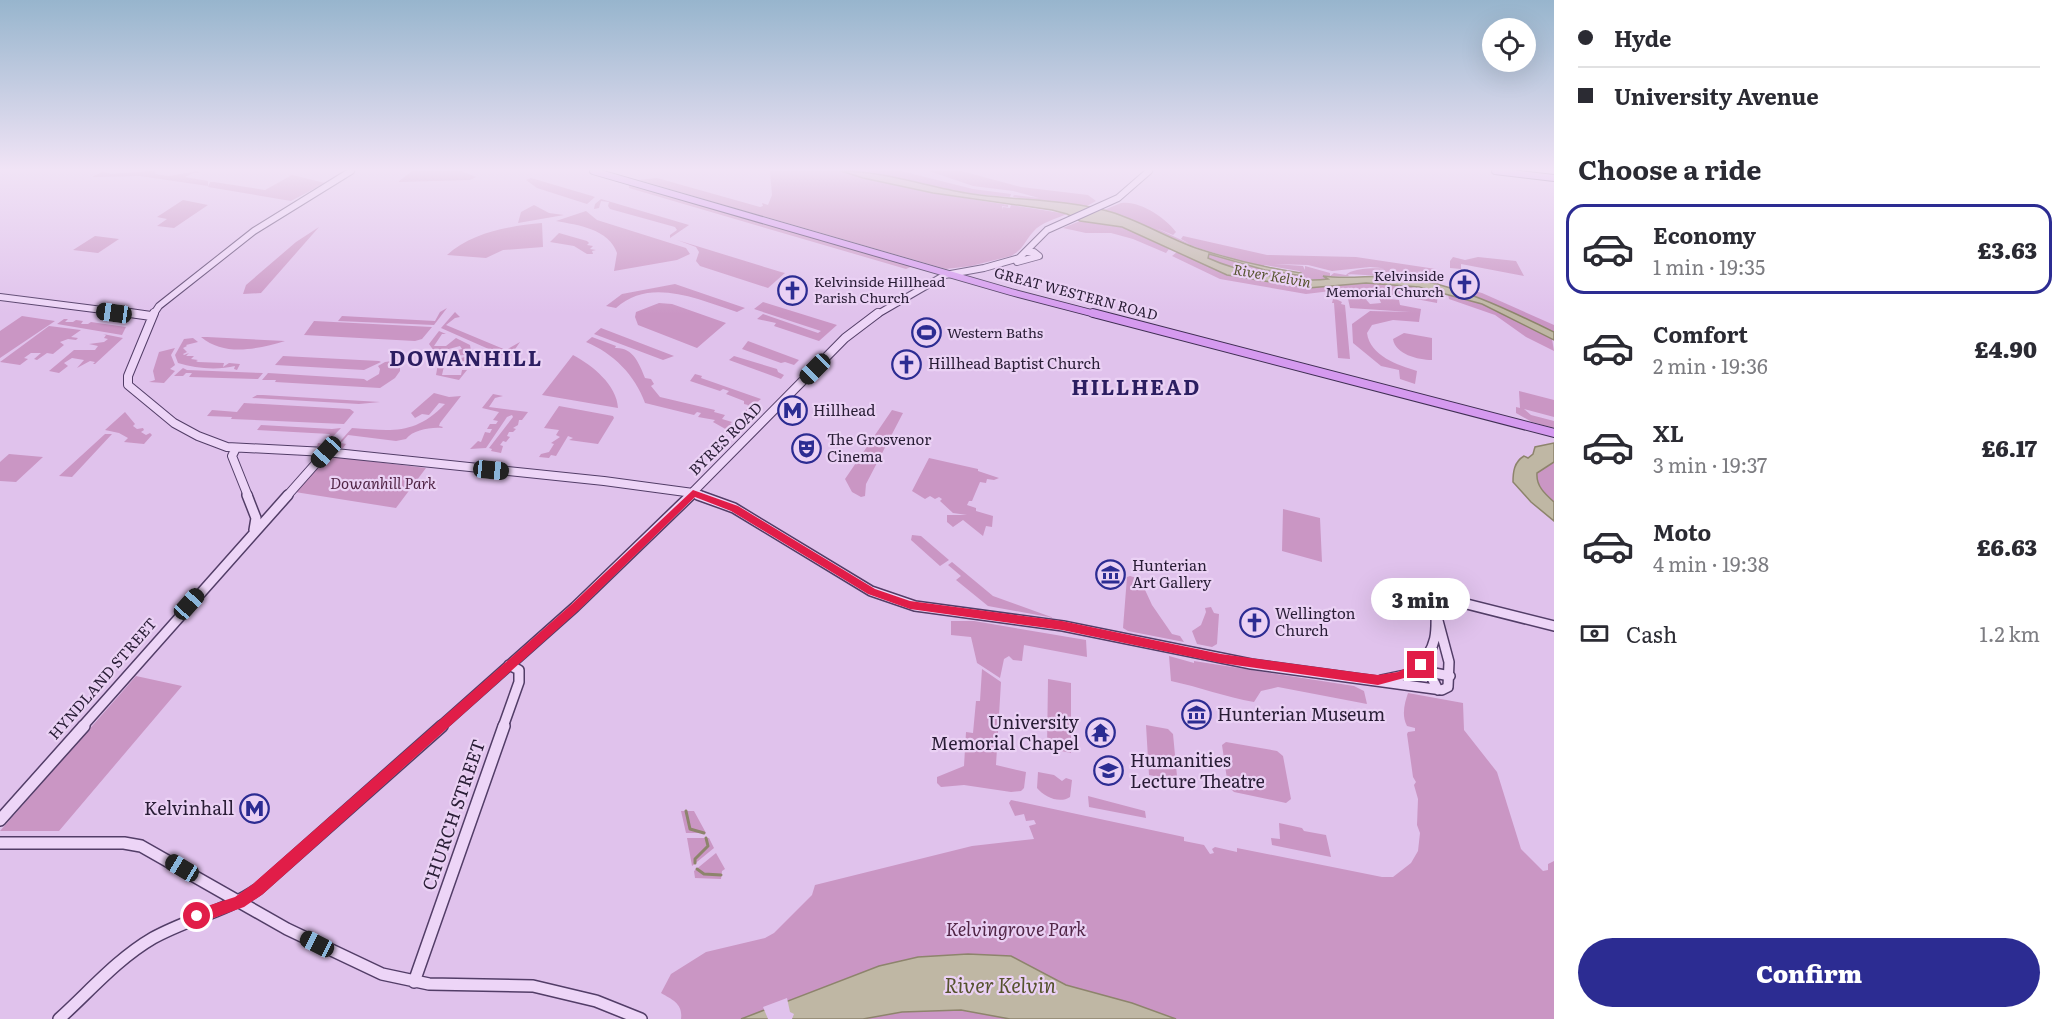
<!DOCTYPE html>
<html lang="en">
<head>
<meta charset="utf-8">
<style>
  :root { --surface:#fff; --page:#f2f2f3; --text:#2b2b33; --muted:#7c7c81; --line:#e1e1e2; --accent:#2c2c92 }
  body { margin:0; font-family:Literata,serif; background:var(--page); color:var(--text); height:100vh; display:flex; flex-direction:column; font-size:22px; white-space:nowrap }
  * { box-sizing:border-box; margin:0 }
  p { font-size:20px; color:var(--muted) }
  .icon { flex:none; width:33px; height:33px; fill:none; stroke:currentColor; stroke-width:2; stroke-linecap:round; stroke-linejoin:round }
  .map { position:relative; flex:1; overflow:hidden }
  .details { display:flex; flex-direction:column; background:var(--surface); width:510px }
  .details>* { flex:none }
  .guide { display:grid; align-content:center; height:132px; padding:0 24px; background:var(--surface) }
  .buttons { position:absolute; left:1482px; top:18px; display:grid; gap:12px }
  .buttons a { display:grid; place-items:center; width:54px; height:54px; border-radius:50%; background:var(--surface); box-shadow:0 6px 24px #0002; font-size:30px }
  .end { position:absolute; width:27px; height:27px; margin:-14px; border:8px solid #e11d48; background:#fff; box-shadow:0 0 0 3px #fff }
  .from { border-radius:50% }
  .bubble { position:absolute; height:42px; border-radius:21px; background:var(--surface); box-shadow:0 6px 24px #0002; font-size:20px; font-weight:800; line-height:42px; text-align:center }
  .car { position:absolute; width:18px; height:36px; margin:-18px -9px; border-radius:8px; box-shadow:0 0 4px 2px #0007; background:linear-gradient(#222 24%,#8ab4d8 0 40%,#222 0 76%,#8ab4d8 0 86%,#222 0) }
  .guide b { display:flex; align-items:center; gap:21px; height:57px; font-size:22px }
  .guide b+b { border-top:2px solid var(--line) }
  .guide i { width:15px; height:15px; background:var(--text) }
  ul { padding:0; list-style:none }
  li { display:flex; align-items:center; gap:18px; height:90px; margin:0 12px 9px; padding:0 12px; border:3px solid transparent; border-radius:18px }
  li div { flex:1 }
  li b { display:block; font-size:22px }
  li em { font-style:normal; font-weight:800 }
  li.current { border-color:var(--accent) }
  li>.icon { width:54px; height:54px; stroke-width:1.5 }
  h2 { padding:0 24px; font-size:27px; line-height:72px }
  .pay { display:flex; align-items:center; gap:15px; height:66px; padding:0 24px; font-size:22px }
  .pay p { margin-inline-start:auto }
  .cta { display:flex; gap:12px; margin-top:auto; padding:12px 24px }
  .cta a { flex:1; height:69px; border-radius:36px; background:var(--accent); color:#fff; font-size:24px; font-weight:800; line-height:69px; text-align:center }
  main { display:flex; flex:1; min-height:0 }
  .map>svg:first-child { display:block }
  .green { fill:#ca96c4 }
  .water { fill:#bfb7a4; stroke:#8d846c; stroke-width:1.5 }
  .pier { fill:#e0c2ec }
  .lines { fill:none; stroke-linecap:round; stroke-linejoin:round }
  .stream { stroke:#8d846c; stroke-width:3 }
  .secondary-far3-casing { stroke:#523d67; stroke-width:8 }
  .secondary-far2-casing { stroke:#523d67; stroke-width:10 }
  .secondary-far1-casing { stroke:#523d67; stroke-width:12 }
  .secondary-casing { stroke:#523d67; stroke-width:14 }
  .primary-far1-casing { stroke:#3f2e53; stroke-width:8 }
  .primary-casing { stroke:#3f2e53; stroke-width:10 }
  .secondary-far3 { stroke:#edd5f7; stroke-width:6 }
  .secondary-far2 { stroke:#edd5f7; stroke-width:8 }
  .secondary-far1 { stroke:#edd5f7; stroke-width:9 }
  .secondary { stroke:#edd5f7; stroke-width:11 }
  .primary-far1 { stroke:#d59aef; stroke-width:6 }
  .primary { stroke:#d59aef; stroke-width:8 }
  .route { fill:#e11d48 }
  .labels { text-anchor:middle; stroke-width:4.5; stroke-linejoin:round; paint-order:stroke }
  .far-water-label { font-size:14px; font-style:italic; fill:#55532d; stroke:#ead1f4 }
  .far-poi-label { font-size:14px; fill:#291d36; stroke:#ead1f4; text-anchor:start }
  .far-street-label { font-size:14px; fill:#291d36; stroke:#ead1f4 }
  .poi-label { font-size:15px; fill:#291d36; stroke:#ead1f4; text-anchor:start }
  .street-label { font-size:15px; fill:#291d36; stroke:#ead1f4 }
  .park-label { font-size:15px; font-style:italic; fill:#512546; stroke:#ead1f4 }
  .near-poi-label { font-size:18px; fill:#291d36; stroke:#ead1f4; text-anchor:start }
  .near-street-label { font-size:18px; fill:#291d36; stroke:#ead1f4 }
  .near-park-label { font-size:18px; font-style:italic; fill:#512546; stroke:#ead1f4 }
  .near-water-label { font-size:20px; font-style:italic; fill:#55532d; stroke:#ead1f4 }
  .district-label { font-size:21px; font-weight:bold; letter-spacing:1.5px; fill:#2c1e61; stroke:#ead1f4 }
</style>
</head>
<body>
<main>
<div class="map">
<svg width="1554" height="1019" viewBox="0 0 1554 1019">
  <rect width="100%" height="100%" fill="#e0c2ec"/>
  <path class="green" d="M101,171L111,174L152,171L156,172L155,174L169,176L198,171L199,173H193L185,177L208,181V186L140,176L92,177L102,172Z
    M412,171H461L476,177L470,180L398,182Z
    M770,171H841L863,178L933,193L1008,205V207L1002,206L1003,210V207L1010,208L1011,205L1067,214C1056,219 1041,222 1033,232C1024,242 1024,249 1011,256L971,266L946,269L638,180L657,178L760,207L763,206L762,203L768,205L772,195Z
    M867,171H901L973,189L1011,194L1010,197L962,193Z
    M929,171H961L1021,187L1088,195L1096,201L1085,207L1013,197L1014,195L1039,198L1013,191L973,186Z
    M292,175L325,183L291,201L208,187L210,182H214L265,190Z
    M531,178L592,196L595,197L587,204L537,188L526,180Z
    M629,184L913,266L906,269L629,188Z
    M601,199L689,225L670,238V235L677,230L675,227L610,209L608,206L609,202L601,201L599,208L594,209L595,204Z
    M183,200L208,205L174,228L157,226L167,219L157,217Z
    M1121,203C1139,200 1165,217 1176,232L1173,235L1156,228L1190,244L1181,239L1183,236L1267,255L1356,257L1436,269L1438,273L1370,267L1332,271L1308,265L1274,264L1303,266L1305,270V266L1330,273V276L1334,273L1346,275C1355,264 1409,269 1425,273C1434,274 1426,275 1436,277L1439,285L1402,277L1347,274L1349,276L1324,277L1329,279C1295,282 1239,273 1208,258L1209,254L1265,270L1303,275L1299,271L1264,265V268L1198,248L1104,210Z
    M534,205L549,213L564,215L518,223L521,212Z
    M586,211L597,220L686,248L690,254L677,260L614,271L617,253C609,229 578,225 556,221Z
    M1080,221L1122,227L1169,249L1166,253L1133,239L1111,233H1086L1063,228Z
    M542,223L543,247L503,250L486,258L447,255C472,232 510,226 542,223Z
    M319,227L261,293L243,294L246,285L296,242Z
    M559,233L587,241L589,243L587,245L593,246L590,249L596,250L592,251L593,254H587L574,246L550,242Z
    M95,236L119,239L98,253L73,250Z
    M677,240L781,272L785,273L768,288L700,266L696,261L699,252L696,247Z
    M1177,252L1228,275L1304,287L1360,283L1394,284L1438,292L1437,303L1395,295L1339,290L1306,294L1220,279L1172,256Z
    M1453,257L1465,260L1478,257L1516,261L1524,276L1461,264V269L1450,268V261Z
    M675,284L745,308L737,312C697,299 650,277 616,308L606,306L622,294Z
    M1450,285L1482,293L1554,325V332L1492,304L1450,289Z
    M1347,294L1363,296L1370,304L1381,303L1379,298L1399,300L1400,305L1421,309L1419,322L1393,320L1372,325L1367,333C1370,356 1398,365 1417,371L1415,384L1400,379L1399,370L1381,366L1353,343L1352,324L1370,311L1410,312L1350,308Z
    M1448,294L1482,304L1552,339L1554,351L1526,337L1495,315L1449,299Z
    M1333,299H1336L1342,302L1341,304L1345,305L1350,359L1338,358L1334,303H1332Z
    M763,302L837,325L819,341L774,326L776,323L757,319L763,314L818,333L821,331L754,309Z
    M659,303L672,304L726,323L697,348L638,325L635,317L636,312Z
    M447,308L434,325L338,321L342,316L435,321L440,312Z
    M455,312L460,317L455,318L446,325L506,350L520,342L509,358L441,328Z
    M22,316L55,321L0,358V331Z
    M64,319H68L65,322H73L76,320L83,321L81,324H88L91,322L126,327L122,335L57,324Z
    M314,321L432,327L422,339L415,341L304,335Z
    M49,326L81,330L71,337L78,338L76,340L68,339L60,342L64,345L53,354L47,353L37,360L34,359L41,353H31L24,358L28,359L20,365L0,362Z
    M601,328L674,356L663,360L594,334Z
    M439,331L446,334H442L434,346H446L456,338L470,345L472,356L468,367H463L465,361L457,362V359L469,356V354L457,356L455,351L462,349L460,346L441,351L445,362L442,375H461L462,370H467L459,380L436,375L439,358L429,344Z
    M1404,333L1432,338V360C1418,360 1395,354 1393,339Z
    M103,334L123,338L95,364H93L95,362L90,361L77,368L84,360L72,358L64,363L68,366L59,373L49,371L74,350H95L98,346L89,344L104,342L108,339L104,338L106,335Z
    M201,337H207L285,341C258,349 225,357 201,337Z
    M592,337L616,346L615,348C633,347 639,363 645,378L651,379L654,384L651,386L660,397L715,410L714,412L725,415L722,419L732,422L730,424L734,426L729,431L713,422L715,420L698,417L701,413L697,412L694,415L645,403C635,375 613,353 586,342Z
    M193,338L198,342L186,345L187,346L183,348L187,352L183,354L184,355L189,353L186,356H194L191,359L198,360L196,361L198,362L224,363L223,367L229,363L240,364L237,370L234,369L235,366C219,370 196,369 178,363L175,355L184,339Z
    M748,341L799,360L794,365L785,362L781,363L742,349Z
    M175,348L171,355L175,365L170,369L175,371L164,383L149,382L155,380L153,371L159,352Z
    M573,355C592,365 617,385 618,408L542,395Z
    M283,356L379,361L381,362L364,370L275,365Z
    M734,356L777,369L778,372L784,375L781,379L729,360Z
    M400,360V371L395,378L380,388L275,382L276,380H262L268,373L364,379L367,381L379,374L380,369L378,366L385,362Z
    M183,368L187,370L263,373L258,379L189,377L192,373H186L183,376H174Z
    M695,374L702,376L701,378L761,399L745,412L748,405L744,404V401L726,394L729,391L723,389L720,391L690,381Z
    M1519,391L1554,400V417L1524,409L1531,415L1554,421V428L1532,422L1516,413V407L1520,408Z
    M434,393L449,397L461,396L440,423L439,426L443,427L442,428C430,427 413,430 406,439L396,441L348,435L341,443L346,444L343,448L335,447L352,428C393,431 415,435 445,404L439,403L429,415L422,414L415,418L411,413Z
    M493,394L503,396L495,398L489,407L528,412L522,420H519L518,425L513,428L516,429L513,432H509L507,436L510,437L506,442L503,441L500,445L503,446L501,453L491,451L492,449L489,448L513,417L512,415L507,417L486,448L470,449L478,441L481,442L485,432L490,433L492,429H487L490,424H496L498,421L493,420L499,412L482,408Z
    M257,395H263L380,402L359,404L252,398Z
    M244,403L350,409L354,412L344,424L231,419L232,417L207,416L212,410L237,412Z
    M559,406L613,416L614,418L598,444L569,440L573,438L568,436L556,456L551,455L549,458L539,457L541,454L549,452L554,444L551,443L560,437L556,435L559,430L544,428Z
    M892,410L903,413L866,484L865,496L861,497L852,492L845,479Z
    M125,412L135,424L133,426L137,429L143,428L144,430L141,432L146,435L150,433L152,435L144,444L124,442L128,438L119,433L105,430Z
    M261,425L332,429L341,428L323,447L317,446L318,443L324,444L330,434L257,430Z
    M105,434H112L72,477L59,476Z
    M9,454L43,457L16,482L0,481V462Z
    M327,456L426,468L396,508L295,492Z
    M929,458L978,469V471L999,478L994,480L987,479L986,483L980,482L972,501H969L967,505L976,508V511L993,516L992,527L986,526L983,536L963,520L953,527L947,522V515H967L953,513L940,501L942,499L939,497L935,499L930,496L925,499L912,491Z
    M1554,462V502C1545,494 1537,486 1537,473Z
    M1283,509L1320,518L1322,562L1282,551Z
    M912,535L921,536L949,560L940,566L911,540Z
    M952,562L993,596L1054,618L988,606L956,580L961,576L948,565Z
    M1130,576L1140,579L1152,605L1172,634L1180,636L1184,642L1128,631L1123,628L1127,577Z
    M1211,607L1214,613L1219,614L1217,644L1212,647L1197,644L1192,631L1201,625L1206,612L1205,608Z
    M951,621H974L1086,640L1087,657L1024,645L1022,661L1013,660L1009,656L1004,659L1000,678L977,663L971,637L951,635Z
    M1169,656L1194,663V661L1354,686L1364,691L1367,704L1278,687L1261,691L1254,702C1226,697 1199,687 1171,681Z
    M982,669L1001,682L996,765L1026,772L1024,788L1021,791L1011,792L964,785L941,787L937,783V777L964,766L966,732L973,733L976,701H980Z
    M136,676L182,686L59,831H0Z
    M1048,679L1071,683V753L1047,748Z
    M1408,693L1463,703L1464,730L1497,772L1521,849L1543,871L1548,870V864L1554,861V1019H681C683,1004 673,1000 661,993L671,974L706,952L765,938L774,933L812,895L815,885L972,846L1034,839L1029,826L1036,824L1034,820L1026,821L1024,814L1015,816L1009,803L1011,800L1184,837V841L1204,845L1210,854L1214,853L1212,849L1215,847L1237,852V848L1382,877H1393L1411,863L1418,851L1420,833L1417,825L1418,799L1414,785L1416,782L1413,777L1407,734L1408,732L1415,731V728L1407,726C1401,715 1405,702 1408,693Z
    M1146,725L1168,729L1173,734L1177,776L1173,780L1149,775Z
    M1226,742L1277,751L1283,756L1291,799L1286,803L1234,792L1228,786L1222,745Z
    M1038,772L1054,775L1062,781L1066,778L1072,780L1070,797C1060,804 1044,797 1037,788Z
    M1088,796L1145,811L1146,818L1089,807Z
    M681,811H694L706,833H686Z
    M1279,823L1302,828L1304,831L1326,835L1331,857L1272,845L1271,838L1280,839Z
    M687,838H709L714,848L692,866Z
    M716,853L725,869L722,871L721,879L695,878L694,871Z"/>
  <path class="water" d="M841,171C883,171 925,186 966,193C1013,201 1064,198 1111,212C1141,221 1169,239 1199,249C1233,260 1267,268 1301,273L1303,276L1265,270L1209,254L1208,258C1238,272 1295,283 1328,279L1323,276C1349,280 1376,274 1402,277C1455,284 1507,309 1554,332V340L1482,304L1419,287L1366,283L1308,288L1227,275L1122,227L1080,221L1067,214L1052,210L933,193L863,178Z
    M1554,443V462L1537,473C1536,486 1545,494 1554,502V521L1531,502L1513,482C1513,472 1514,462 1524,456L1528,458L1533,454L1535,447Z
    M968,954L1011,956L1066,985L1132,1003L1176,1019H1010L961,1010L902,1012L863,1019H741L879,966L918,957Z"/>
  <path class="pier" d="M787,998L790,1012L794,1014L792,1019H768L763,1007Z"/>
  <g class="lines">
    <path class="stream" d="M686,811L690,829L704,833
      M695,863V859L708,846L706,838
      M697,869L704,874L721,875"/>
    <defs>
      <path id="secondary-far3" d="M1017,262L1039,256L1034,252H1026
        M0,297L142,315
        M153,315L159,306L254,231L351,171
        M876,315L945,275L984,268L1019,258L1047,230L1118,198L1149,171"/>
      <path id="secondary-far2" d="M130,313L151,316
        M154,313L128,376V385L174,423L198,436L227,447L326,452L604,481L693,493L702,496
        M236,448L232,456L248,496
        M287,496L326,452
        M689,496L845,338L878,313"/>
      <path id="secondary-far1" d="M247,495L256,518L254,530
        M698,495L734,508L871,591L915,606L1063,626L1251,664L1442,690L1448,687L1449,662L1437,617
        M1426,666L1438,690
        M1415,670C1440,647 1437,628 1435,596L1554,626
        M1381,680L1424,671L1450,676
        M82,727L288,495
        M440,727L575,607L691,495
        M503,727L519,682V670L509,665"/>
      <path id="secondary" d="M0,820L84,726
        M0,843H124L141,846L287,929L382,974L429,984L533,986L596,1001L641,1019
        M414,982L504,726
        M59,1019C90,991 117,959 153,938C187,919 227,911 258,889L442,726"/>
      <path id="primary-far1" d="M593,171L1011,292L1099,315
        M1495,171L1554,178"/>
      <path id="primary" d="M1093,313L1554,433"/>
    </defs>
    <use href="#secondary-far3" class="secondary-far3-casing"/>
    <use href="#secondary-far2" class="secondary-far2-casing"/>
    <use href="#secondary-far1" class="secondary-far1-casing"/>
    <use href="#secondary" class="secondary-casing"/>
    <use href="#primary-far1" class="primary-far1-casing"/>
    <use href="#primary" class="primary-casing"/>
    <use href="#secondary-far3" class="secondary-far3"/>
    <use href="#secondary-far2" class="secondary-far2"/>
    <use href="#secondary-far1" class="secondary-far1"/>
    <use href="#secondary" class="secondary"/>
    <use href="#primary-far1" class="primary-far1"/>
    <use href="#primary" class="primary"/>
  </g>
  <linearGradient id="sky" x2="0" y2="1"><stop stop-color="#97b5cd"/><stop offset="0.54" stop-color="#f1e4f6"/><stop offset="1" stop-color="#f1e4f6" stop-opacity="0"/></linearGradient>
  <rect width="1554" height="314" fill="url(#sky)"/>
  <path class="route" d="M693,490L738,506L875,589L910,601L1062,621L1221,654L1361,673L1378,675L1398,672L1421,660L1427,665L1419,674L1378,685L1221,663L1062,630L910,609L868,594L731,511L695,497L579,610L263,894L244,907L197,924L192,922L190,916L192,911L235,897L253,884L572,604Z"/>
  <defs>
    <symbol id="church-ring" viewBox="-11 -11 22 22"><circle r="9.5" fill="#ead1f4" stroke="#2c2c92" stroke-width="1.5"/><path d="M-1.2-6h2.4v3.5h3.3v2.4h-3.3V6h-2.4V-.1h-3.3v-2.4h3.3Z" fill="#2c2c92"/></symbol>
    <symbol id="stadium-ring" viewBox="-11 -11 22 22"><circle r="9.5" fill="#ead1f4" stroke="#2c2c92" stroke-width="1.5"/><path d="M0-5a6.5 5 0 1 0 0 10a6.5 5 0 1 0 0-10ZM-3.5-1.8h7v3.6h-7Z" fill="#2c2c92"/></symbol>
    <symbol id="metro-ring" viewBox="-11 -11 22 22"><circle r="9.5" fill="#ead1f4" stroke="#2c2c92" stroke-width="1.5"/><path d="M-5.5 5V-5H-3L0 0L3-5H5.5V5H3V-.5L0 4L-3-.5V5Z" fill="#2c2c92"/></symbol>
    <symbol id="theatre-ring" viewBox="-11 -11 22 22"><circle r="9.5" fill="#ead1f4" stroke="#2c2c92" stroke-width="1.5"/><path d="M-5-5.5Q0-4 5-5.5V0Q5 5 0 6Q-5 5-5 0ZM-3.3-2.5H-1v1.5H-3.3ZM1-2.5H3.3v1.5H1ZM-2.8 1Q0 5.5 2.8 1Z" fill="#2c2c92"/></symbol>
    <symbol id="museum-ring" viewBox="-11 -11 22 22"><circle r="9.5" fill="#ead1f4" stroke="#2c2c92" stroke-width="1.5"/><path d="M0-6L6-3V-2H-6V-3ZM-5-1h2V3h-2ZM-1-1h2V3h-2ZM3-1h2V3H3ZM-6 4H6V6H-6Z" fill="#2c2c92"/></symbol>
    <symbol id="temple-ring" viewBox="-11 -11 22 22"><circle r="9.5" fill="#ead1f4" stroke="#2c2c92" stroke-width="1.5"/><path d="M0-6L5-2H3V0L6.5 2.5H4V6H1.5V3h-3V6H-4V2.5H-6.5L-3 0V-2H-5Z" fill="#2c2c92"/></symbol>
    <symbol id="university-ring" viewBox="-11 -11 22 22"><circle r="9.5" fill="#ead1f4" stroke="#2c2c92" stroke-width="1.5"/><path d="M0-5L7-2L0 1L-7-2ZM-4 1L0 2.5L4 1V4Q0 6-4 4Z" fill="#2c2c92"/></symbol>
  </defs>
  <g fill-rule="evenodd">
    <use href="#church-ring" x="1448" y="268" width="33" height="33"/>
    <use href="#church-ring" x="776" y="274" width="33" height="33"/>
    <use href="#stadium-ring" x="910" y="316" width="33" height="33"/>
    <use href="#church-ring" x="890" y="348" width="33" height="33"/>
    <use href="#metro-ring" x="776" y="394" width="33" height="33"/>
    <use href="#theatre-ring" x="790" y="432" width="33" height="33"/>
    <use href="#museum-ring" x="1094" y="558" width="33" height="33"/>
    <use href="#church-ring" x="1238" y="606" width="33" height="33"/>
    <use href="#museum-ring" x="1180" y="698" width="33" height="33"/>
    <use href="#temple-ring" x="1084" y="716" width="33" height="33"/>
    <use href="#university-ring" x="1092" y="754" width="33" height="33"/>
    <use href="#metro-ring" x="238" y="792" width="33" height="33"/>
  </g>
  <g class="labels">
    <g class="far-water-label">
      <text transform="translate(1272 276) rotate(10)" y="5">River Kelvin</text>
    </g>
    <g class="far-poi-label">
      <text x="1444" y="281" text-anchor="end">Kelvinside<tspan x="1444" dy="16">Memorial Church</tspan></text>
      <text x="814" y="287">Kelvinside Hillhead<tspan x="814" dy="16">Parish Church</tspan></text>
      <text x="947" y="338">Western Baths</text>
    </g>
    <g class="far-street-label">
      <text transform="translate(1076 294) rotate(15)" y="5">GREAT WESTERN ROAD</text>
    </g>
    <g class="poi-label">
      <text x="928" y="369">Hillhead Baptist Church</text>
      <text x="813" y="416">Hillhead</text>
      <text x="827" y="445">The Grosvenor<tspan x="827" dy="17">Cinema</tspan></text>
      <text x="1132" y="571">Hunterian<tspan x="1132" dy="17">Art Gallery</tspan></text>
      <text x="1275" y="619">Wellington<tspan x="1275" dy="17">Church</tspan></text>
    </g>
    <g class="street-label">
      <text transform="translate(726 439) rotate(-45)" y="5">BYRES ROAD</text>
      <text transform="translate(103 679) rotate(-49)" y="5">HYNDLAND STREET</text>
    </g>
    <g class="park-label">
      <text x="383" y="489">Dowanhill Park</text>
    </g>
    <g class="near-poi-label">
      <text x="1217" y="721">Hunterian Museum</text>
      <text x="1079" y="729" text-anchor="end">University<tspan x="1079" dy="21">Memorial Chapel</tspan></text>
      <text x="1130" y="767">Humanities<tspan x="1130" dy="21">Lecture Theatre</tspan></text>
      <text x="234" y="815" text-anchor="end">Kelvinhall</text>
    </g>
    <g class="near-street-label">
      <text transform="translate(454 815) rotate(-71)" y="6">CHURCH STREET</text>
    </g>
    <g class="near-park-label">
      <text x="1016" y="936">Kelvingrove Park</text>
    </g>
    <g class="near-water-label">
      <text x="1000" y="993">River Kelvin</text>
    </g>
    <g class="district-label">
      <text x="466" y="366">DOWANHILL</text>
      <text x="1136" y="395">HILLHEAD</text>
    </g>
  </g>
</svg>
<div class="buttons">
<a><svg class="icon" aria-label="locate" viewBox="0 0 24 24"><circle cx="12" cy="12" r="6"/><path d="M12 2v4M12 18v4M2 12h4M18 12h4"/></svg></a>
</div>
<i class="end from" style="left:197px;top:916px"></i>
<i class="end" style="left:1421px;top:665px"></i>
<div class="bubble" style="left:1371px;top:578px;width:99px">3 min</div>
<i class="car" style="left:114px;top:313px;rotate:278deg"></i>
<i class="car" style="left:815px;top:369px;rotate:225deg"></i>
<i class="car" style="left:326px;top:452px;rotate:222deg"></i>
<i class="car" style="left:491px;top:470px;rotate:96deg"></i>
<i class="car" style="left:189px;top:604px;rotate:42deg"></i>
<i class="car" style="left:182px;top:868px;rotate:301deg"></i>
<i class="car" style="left:317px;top:944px;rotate:297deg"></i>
</div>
<section class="details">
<div class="guide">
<b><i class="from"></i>Hyde</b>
<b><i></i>University Avenue</b>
</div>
<h2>Choose a ride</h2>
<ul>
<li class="current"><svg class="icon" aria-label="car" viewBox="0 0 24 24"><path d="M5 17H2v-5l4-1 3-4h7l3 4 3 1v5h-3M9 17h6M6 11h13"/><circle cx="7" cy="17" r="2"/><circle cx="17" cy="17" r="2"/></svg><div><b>Economy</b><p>1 min · 19:35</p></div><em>£3.63</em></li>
<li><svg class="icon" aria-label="car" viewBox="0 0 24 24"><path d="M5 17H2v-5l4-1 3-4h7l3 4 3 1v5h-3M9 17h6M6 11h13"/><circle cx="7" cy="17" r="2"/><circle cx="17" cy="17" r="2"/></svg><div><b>Comfort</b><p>2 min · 19:36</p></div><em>£4.90</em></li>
<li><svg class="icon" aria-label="car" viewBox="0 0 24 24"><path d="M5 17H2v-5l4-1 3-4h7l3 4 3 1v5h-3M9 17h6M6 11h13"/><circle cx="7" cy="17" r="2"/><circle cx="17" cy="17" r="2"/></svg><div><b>XL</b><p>3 min · 19:37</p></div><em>£6.17</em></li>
<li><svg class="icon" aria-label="car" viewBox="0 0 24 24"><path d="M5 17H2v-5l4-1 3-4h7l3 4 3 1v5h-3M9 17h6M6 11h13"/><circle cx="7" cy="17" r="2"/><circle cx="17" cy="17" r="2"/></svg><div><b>Moto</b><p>4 min · 19:38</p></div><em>£6.63</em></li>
</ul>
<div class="pay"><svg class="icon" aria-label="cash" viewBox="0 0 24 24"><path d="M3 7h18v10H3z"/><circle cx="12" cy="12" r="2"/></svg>Cash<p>1.2 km</p></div>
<div class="cta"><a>Confirm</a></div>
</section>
</main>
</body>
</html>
